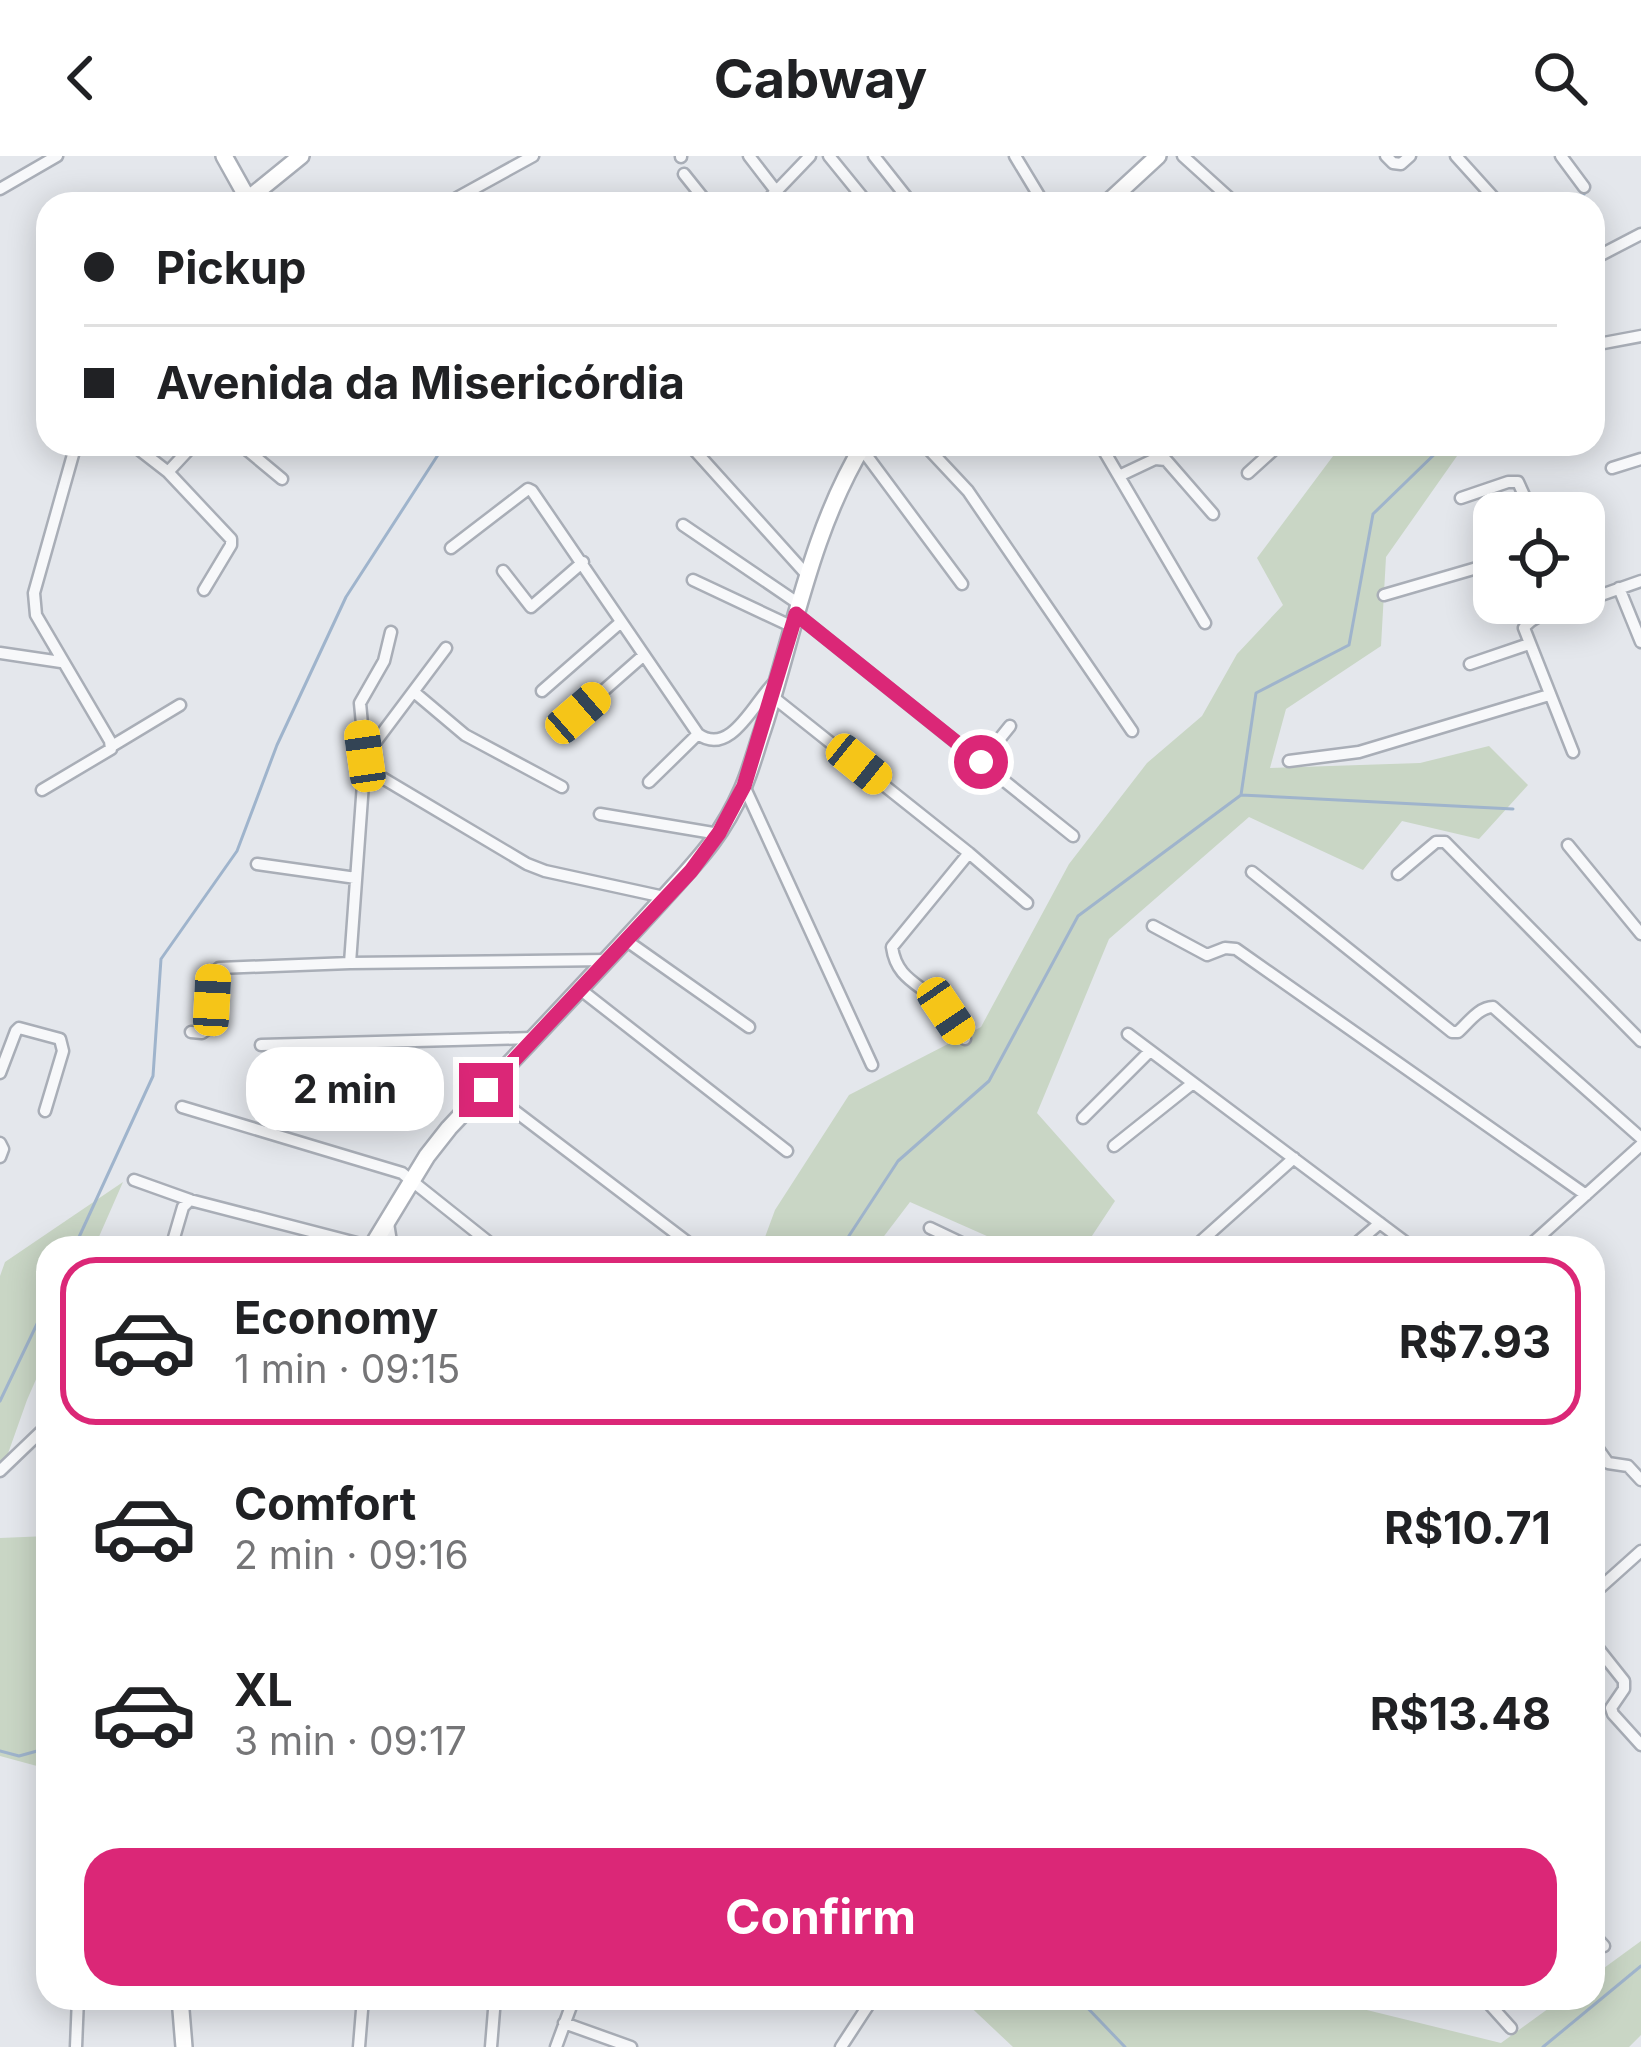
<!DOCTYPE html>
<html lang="en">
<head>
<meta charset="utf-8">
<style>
  :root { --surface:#fff; --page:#f6f6f6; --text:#202124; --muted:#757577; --line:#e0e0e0; --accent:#db2777 }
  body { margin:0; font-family:Inter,sans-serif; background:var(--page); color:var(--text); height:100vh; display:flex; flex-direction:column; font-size:45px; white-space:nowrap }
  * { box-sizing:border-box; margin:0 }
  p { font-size:39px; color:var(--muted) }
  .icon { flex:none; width:66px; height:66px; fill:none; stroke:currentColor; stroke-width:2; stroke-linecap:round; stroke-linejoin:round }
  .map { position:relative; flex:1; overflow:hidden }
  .side { position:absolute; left:36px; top:1080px; width:1569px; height:774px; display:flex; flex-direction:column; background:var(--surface); border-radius:36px; box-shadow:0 6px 30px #0003 }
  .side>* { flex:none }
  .guide { position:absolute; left:36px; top:36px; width:1569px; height:264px; border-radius:36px; box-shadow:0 6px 30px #0003; display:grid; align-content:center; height:264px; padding:0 48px; background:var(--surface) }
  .controls { position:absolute; left:1473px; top:336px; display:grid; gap:24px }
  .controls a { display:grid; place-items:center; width:132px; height:132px; border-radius:24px; background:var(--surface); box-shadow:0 6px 30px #0003; font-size:60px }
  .end { position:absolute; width:54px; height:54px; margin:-27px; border:15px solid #db2777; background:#fff; box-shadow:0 0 0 6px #fff }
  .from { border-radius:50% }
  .bubble { position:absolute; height:84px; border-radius:36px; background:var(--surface); box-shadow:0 6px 30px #0003; font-size:39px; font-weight:700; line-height:84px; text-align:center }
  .car { position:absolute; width:36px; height:72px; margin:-36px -18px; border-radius:15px; box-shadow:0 0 9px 3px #0007; background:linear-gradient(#f5c518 24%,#345 0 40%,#f5c518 0 76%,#345 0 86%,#f5c518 0) }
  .guide b { display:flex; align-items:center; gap:42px; height:114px; font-size:45px }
  .guide b+b { border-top:3px solid var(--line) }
  .guide i { width:30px; height:30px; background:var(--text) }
  ul { padding:21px 0 0; list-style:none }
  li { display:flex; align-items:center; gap:36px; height:168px; margin:0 24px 18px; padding:0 24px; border:6px solid transparent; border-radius:36px }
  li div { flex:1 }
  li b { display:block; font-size:45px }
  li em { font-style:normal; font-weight:700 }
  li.selected { border-color:var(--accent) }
  li>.icon { width:108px; height:108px; stroke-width:1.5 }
  .button { display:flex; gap:24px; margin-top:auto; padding:24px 48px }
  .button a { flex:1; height:138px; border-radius:36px; background:var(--accent); color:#fff; font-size:48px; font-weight:700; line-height:138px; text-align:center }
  header { display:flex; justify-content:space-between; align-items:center; height:156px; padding:0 48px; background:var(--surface); font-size:54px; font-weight:700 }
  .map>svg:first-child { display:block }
  .green { fill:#c9d6c5 }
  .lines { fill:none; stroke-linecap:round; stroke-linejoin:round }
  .stream { stroke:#9fb4cc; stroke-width:3 }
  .street-casing { stroke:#a9aeb7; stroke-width:15 }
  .secondary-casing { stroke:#a9aeb7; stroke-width:20 }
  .street { stroke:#f7f8fa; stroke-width:10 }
  .secondary { stroke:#fff; stroke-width:15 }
  .route { stroke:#db2777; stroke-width:15 }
</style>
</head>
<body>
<header><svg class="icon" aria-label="back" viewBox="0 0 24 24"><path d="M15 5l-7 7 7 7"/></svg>Cabway<svg class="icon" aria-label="search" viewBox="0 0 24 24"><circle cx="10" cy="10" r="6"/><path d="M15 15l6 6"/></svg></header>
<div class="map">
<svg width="1641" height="1891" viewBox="0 0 1641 1891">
  <rect width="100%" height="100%" fill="#e4e7ec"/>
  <path class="green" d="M1342,288H1508L1457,300L1386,401L1381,490L1286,553L1270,612L1420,607L1489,590L1528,629L1479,683L1402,665L1363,714L1249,661L1109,783L1037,957L1115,1045L1084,1092H1014L910,1046L875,1092H761L775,1054L849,939L981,871L1069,708L1147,607L1202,560L1237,498L1283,449L1257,402Z
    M123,1026L94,1092H48V1196L27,1244L0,1320V1120L5,1106Z
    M48,1380V1613L0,1600V1382Z
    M1641,1785V1879L1629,1891H1013L961,1842H1318L1501,1887L1563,1842H1593V1820Z"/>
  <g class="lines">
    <path class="stream" d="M1574,48L1585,37
      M1241,639L1256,537L1349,489L1373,358L1445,288
      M74,1092L153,920L161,803L237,695L277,589L346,441L445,288
      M841,1092L898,1005L989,925L1078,760L1241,639L1513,653
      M0,1245L48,1145
      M0,1595L19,1600L48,1592
      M1078,1842L1125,1891
      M1543,1891L1641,1810"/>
    <defs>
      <path id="street" d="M681,0V1
        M749,0L776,35
        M829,0L868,48
        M874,0L912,48
        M1015,0L1044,48
        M1183,0L1236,48
        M1386,0L1393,7L1401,8L1410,0
        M1456,0L1494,42L1495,48
        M1561,0L1584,31
        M684,18L708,48
        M0,33L57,0
        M446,48L533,0
        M764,48L810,0
        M1593,103L1641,78
        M1593,189L1641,180
        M132,288L168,316L231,383V389L204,434
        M240,288L282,323
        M689,288L807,419
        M924,288L968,335L1132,575
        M1100,288L1205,467
        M861,292L962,428
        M1612,312L1641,303
        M168,316L194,288
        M1248,317L1280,288
        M1119,320L1155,303L1166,304L1213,358
        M1461,342L1508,326H1518L1532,357
        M683,369L799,448
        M451,392L528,333L532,335L698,578C731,602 755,544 775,526
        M503,415L531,451L583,406
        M693,424L793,471
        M1619,432L1641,486
        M1384,439L1494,407
        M1584,445L1641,425
        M796,458L1073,680
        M0,497L61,506
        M1470,508L1529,488
        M542,535L621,466
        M414,536L465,579L562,631
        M773,541L969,697L1027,747
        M578,557L644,499
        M112,590L180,549
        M1573,596L1524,472C1534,457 1562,453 1580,447
        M365,600L446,492
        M1289,605L1359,596L1549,539
        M981,606L1010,570
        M364,611L527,708L545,715L664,741
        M649,626L698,578
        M744,630L872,909
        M42,634L111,593L110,585L36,459L34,437L76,288
        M600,658L719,678
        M1568,689L1641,778
        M257,708L356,722
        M1252,716L1452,876H1458C1468,867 1479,851 1493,851L1641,982
        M1398,718L1436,686H1445L1641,885
        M1153,770L1207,799L1225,792L1236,793L1586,1039
        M627,785L749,871
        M350,807L365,600L360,547L384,505L391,476
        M581,834L787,995
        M191,876L202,877L209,872L213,818L219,812L350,807L607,804
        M1128,878L1413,1092
        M965,883C956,869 947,854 935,843C915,826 896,820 892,791L969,697
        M261,889L533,882
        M0,917L16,875L19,872L60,883L63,895L45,955
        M486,933L695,1092
        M182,951L402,1017L496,1092
        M1083,962L1150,895
        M0,987L3,993L0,1001
        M1114,990L1193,927
        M134,1024L190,1044L372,1091
        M388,1067L392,1092
        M930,1072L972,1092
        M1199,1087L1294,1002
        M171,1092L183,1051L190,1044
        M1351,1092L1380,1067
        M1527,1092L1641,989
        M1593,1286L1608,1307L1628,1310L1641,1324
        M0,1315L48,1269
        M1593,1438L1641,1395
        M1593,1486L1624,1525V1533L1611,1552L1613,1558L1641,1589
        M1593,1778L1604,1790
        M1484,1842L1511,1872
        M564,1867L631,1891
        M76,1891L78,1842
        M359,1891L363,1842
        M491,1891L495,1842
        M556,1891L574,1842
        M841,1891L873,1842"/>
      <path id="secondary" d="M224,0L248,43L301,0
        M1106,48L1158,0
        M371,1092L427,1000L449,972C520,896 592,821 662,744C696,706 721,682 742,634C751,614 756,593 763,573C794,477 811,375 864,288
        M180,1842L184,1891"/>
    </defs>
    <use href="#street" class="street-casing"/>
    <use href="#secondary" class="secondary-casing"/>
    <use href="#street" class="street"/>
    <use href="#secondary" class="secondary"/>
  </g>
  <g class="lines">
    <path class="route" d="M486,934L691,715L719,677L744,630L796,458L981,606"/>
  </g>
</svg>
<div class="controls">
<a><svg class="icon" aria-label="locate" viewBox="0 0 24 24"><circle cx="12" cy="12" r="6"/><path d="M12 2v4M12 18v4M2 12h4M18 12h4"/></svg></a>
</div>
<i class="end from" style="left:981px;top:606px"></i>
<i class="end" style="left:486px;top:934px"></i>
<div class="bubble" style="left:246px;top:891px;width:198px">2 min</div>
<i class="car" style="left:578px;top:557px;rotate:49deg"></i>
<i class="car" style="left:365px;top:600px;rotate:352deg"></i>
<i class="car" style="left:859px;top:608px;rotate:129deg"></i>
<i class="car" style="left:212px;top:844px;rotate:3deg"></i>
<i class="car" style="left:946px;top:855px;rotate:146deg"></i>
<div class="guide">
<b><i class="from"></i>Pickup</b>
<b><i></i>Avenida da Misericórdia</b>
</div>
<section class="side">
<ul>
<li class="selected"><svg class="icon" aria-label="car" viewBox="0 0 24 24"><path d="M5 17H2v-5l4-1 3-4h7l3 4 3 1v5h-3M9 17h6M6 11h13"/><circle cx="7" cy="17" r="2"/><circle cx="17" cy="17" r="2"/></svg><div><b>Economy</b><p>1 min · 09:15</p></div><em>R$7.93</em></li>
<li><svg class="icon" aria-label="car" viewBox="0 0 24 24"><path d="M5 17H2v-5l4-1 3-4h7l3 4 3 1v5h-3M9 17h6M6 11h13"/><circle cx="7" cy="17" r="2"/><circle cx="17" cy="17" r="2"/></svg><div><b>Comfort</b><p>2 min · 09:16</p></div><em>R$10.71</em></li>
<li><svg class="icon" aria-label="car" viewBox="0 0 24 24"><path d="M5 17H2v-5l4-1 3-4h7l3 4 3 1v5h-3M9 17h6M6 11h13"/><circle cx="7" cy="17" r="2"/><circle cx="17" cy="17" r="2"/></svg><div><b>XL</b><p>3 min · 09:17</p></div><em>R$13.48</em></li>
</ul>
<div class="button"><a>Confirm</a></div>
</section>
</div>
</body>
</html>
